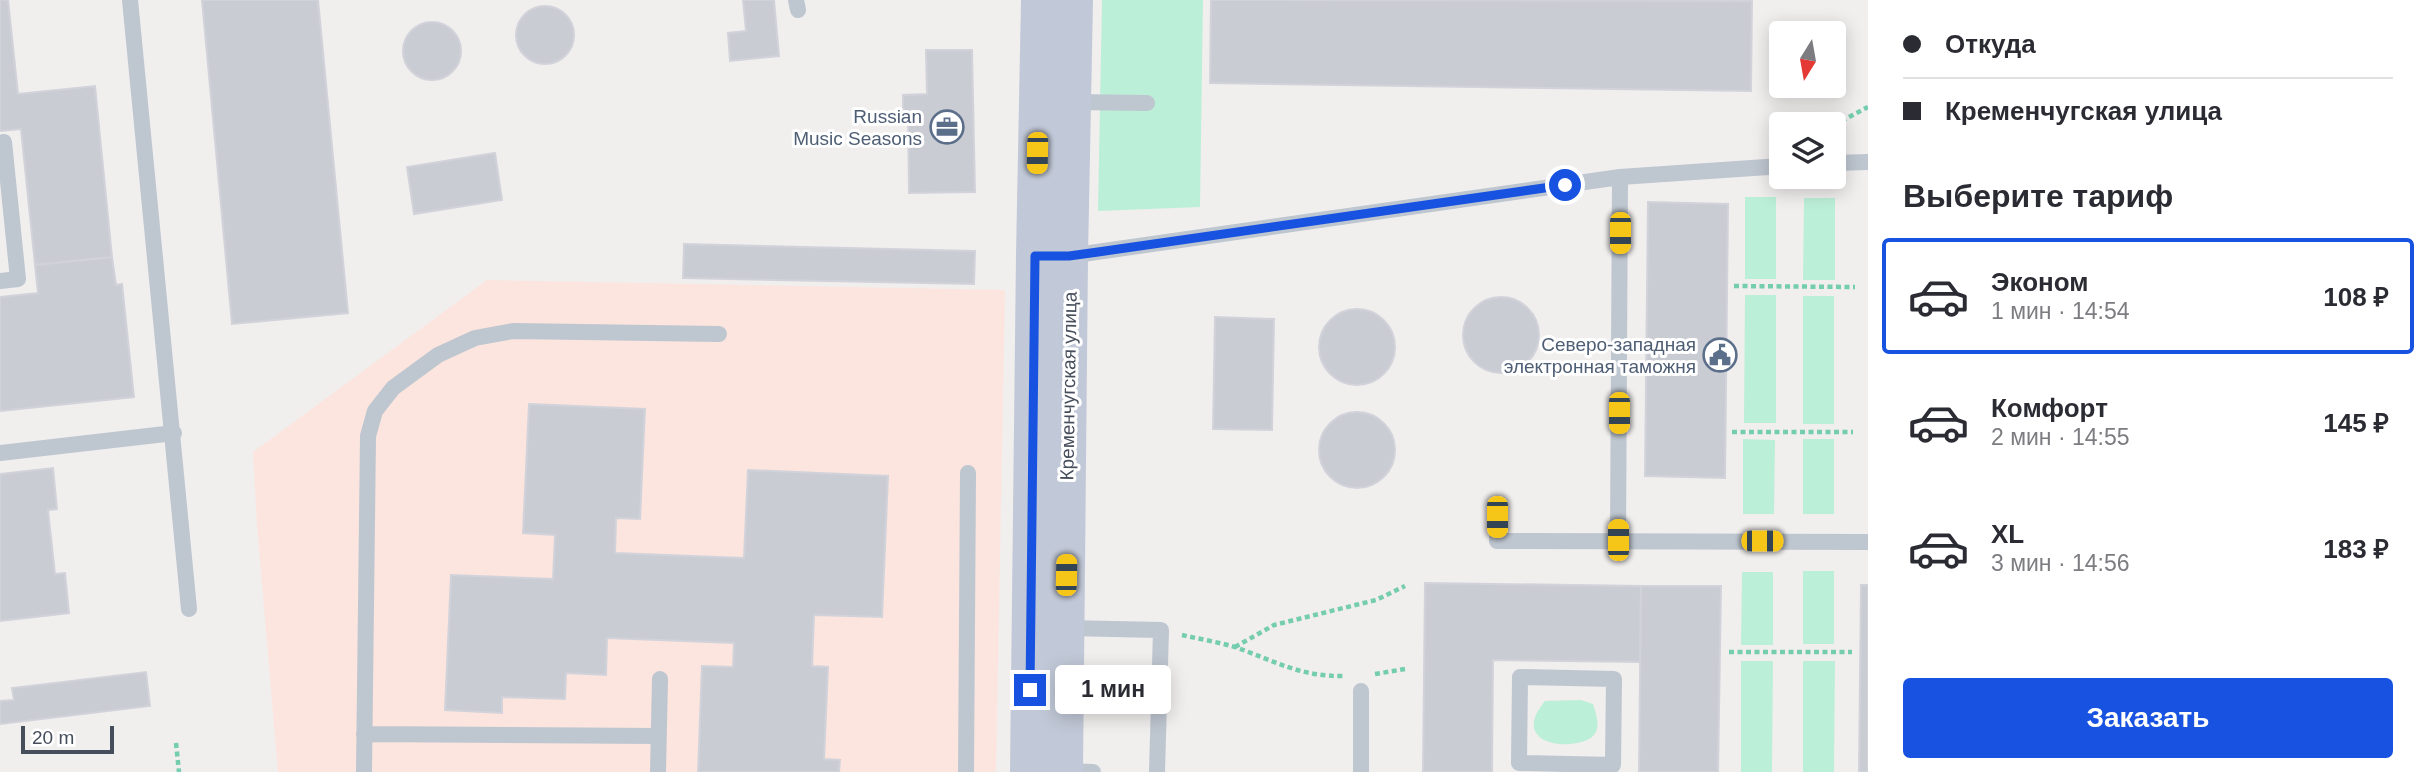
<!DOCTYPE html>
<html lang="ru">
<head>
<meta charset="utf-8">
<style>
  :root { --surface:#fff; --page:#f2f2f3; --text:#2b2b33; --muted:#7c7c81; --line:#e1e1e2; --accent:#1852e1 }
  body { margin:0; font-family:Helvetica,sans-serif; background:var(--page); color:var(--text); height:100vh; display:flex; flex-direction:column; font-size:26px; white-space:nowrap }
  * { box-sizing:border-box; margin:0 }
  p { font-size:23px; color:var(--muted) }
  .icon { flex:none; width:38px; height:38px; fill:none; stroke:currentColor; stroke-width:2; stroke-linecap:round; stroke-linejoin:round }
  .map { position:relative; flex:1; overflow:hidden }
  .side { display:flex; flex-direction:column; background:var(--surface); width:560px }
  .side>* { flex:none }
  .guide { display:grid; align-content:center; height:154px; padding:0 35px; background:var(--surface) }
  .needle { width:46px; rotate:191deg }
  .buttons { position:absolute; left:1769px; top:21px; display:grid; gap:14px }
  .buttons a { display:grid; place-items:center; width:77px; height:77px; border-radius:7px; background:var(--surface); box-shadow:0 4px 18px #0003; font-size:35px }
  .scale { position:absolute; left:21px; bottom:18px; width:93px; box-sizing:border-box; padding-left:7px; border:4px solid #464e5c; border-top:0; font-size:19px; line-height:24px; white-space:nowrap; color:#464e5c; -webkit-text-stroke:5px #fff; paint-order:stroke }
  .end { position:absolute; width:32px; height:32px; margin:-16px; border:9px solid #1852e1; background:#fff; box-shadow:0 0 0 4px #fff }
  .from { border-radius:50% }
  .bubble { position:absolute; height:49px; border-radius:7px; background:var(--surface); box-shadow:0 4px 18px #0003; font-size:23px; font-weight:700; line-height:49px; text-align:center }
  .car { position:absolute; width:21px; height:42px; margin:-21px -10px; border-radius:9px; box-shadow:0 0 5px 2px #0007; background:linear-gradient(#f5c518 24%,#345 0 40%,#f5c518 0 76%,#345 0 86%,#f5c518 0) }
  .guide b { display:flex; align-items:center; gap:24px; height:66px; font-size:26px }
  .guide b+b { border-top:2px solid var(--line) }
  .guide i { width:18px; height:18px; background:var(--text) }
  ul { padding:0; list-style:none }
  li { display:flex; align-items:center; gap:21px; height:116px; margin:0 14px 10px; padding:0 21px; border:4px solid transparent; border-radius:7px }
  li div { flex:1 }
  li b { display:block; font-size:26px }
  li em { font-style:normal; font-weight:700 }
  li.on { border-color:var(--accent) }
  li>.icon { width:63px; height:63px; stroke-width:1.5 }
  h2 { padding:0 35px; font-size:32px; line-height:84px }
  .action { display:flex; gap:14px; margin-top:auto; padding:14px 35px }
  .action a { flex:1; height:80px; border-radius:7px; background:var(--accent); color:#fff; font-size:28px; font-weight:700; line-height:80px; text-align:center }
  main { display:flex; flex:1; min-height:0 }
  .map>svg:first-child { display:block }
  .medical { fill:#fbe5de }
  .green { fill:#bcefd7 }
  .building { fill:#caccd4; stroke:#d2d3da; stroke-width:2 }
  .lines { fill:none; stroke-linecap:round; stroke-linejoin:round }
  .path { stroke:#74cdae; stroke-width:4.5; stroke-dasharray:5 3.5; stroke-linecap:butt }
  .lane { stroke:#bec6d0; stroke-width:16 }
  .secondary { stroke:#c1c8d7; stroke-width:38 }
  .route { stroke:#1852e1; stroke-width:9 }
  .labels { text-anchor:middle; stroke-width:6; stroke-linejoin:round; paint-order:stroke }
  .service-label { font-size:19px; fill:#4e5e75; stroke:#fff; text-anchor:end }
  .street-label { font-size:19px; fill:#464e5c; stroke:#fff }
</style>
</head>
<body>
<main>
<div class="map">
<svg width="1868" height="772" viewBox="0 0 1868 772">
  <rect width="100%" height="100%" fill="#f1eeee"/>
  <path class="medical" d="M487,280L1005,290L996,772H278L257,525L253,452Z"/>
  <path class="green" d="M1102,0H1203L1200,207L1098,211Z
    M1745,197H1776V279H1745Z
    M1804,198H1835V280H1803Z
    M1745,295H1776V423H1744Z
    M1803,296H1834V424H1803Z
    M1743,439L1775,440L1774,514H1743Z
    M1803,439H1834V514H1803Z
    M1803,571H1834V644H1803Z
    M1742,572H1773V645H1741Z
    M1741,661H1773L1772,772H1741Z
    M1803,661H1835L1834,772H1803Z
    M1581,700L1593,704C1596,714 1601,726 1594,735C1580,752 1506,748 1545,701Z"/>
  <path class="building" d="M0,0H8L18,94L95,86L112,257L35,265L21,129L0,131Z
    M202,0H318L348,313L232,324Z
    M743,0H774L779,56L730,61L728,33L746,31Z
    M1211,0L1752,1L1751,91L1210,83Z
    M516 35a29 29 0 1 1 58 0a29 29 0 1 1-58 0Z
    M403 51a29 29 0 1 1 58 0a29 29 0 1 1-58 0Z
    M926,50H972L975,192L909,193L908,112H903V95L927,94Z
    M495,153L502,200L414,214L407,167Z
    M1648,202L1728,204L1725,478L1645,476Z
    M684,244L975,251L974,284L683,278Z
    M112,257L116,285L122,284L134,397L0,411V297L38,293L35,265Z
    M1463 335a38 38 0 1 1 76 0a38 38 0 1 1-76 0Z
    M1319 347a38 38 0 1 1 76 0a38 38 0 1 1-76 0Z
    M1215,317L1274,319L1272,430L1213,429Z
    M529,404L645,409L640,519L616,518L615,553L744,558L748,470L888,476L882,617L814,615L812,666L828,667L824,759L840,760L839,772H698L702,666L733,667L734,643L607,638L606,675L566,673L565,699L502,697V713L445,710L451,575L553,579L555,535L523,533Z
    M1319 450a38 38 0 1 1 76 0a38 38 0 1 1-76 0Z
    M53,468L57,509L48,510L55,574L65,573L69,613L0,621V474Z
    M1425,583L1641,586L1640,662L1493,660L1492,772H1423Z
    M1861,585H1868V772H1859Z
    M1641,586H1721L1718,772H1639Z
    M146,672L150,706L0,724V701L14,700L12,688Z"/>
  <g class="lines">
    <path class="path" d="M1834,125L1868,107
      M1734,286L1855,287
      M1732,432H1853
      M1182,635C1199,639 1218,642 1235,647C1275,661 1300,677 1345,676
      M1235,647L1274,625L1376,600L1405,586
      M1729,652H1852
      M1375,674L1405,669
      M176,743L179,772"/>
    <path class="lane" d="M130,0L189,609
      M796,0L798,10
      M1072,102L1147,103
      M1834,163L1868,162
      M1069,256L1620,177L1782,166
      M0,281L18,279L4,142
      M0,453L174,433
      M1497,517V541L1868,542
      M1618,540L1620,177
      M1065,628L1161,630L1157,772
      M1520,677L1614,679L1613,765L1519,763Z
      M1361,691V772
      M364,734L658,736
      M1064,771L1093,772
      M364,772L368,436L375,411L393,388L438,355L475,338L513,331L719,334
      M658,772L660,679
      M966,772L968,473"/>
    <path class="secondary" d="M1029,772L1035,255L1040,0
      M1064,772L1069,256L1074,0"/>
  </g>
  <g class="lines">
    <path class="route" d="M1030,690L1035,256H1069L1098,252L1565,185"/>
  </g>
  <defs>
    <symbol id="office-ring" viewBox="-11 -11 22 22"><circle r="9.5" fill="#fff" stroke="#5c6f8a" stroke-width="1.5"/><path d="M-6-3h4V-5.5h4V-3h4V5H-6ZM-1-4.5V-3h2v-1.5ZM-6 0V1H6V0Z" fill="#5c6f8a"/></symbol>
    <symbol id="civic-ring" viewBox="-11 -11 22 22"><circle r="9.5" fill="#fff" stroke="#5c6f8a" stroke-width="1.5"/><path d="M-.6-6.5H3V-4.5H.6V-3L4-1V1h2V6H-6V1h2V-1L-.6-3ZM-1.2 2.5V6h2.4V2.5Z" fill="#5c6f8a"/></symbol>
  </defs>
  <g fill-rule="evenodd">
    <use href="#office-ring" x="928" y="108" width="38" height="38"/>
    <use href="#civic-ring" x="1701" y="336" width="38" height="38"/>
  </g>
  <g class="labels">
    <g class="service-label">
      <text x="922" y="123">Russian<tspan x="922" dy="22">Music Seasons</tspan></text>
      <text x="1696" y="351">Северо-западная<tspan x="1696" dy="22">электронная таможня</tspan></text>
    </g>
    <g class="street-label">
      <text transform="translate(1068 386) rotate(-89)" y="7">Кременчугская улица</text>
    </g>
  </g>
</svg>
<div class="buttons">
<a><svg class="needle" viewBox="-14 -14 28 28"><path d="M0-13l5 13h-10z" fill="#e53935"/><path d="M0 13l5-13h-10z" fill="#7c7c81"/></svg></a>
<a><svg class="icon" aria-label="layers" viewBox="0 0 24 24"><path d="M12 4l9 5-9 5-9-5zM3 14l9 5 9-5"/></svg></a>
</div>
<div class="scale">20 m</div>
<i class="end from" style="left:1565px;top:185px"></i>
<i class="end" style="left:1030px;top:690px"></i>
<div class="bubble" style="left:1055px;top:665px;width:116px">1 мин</div>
<i class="car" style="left:1037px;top:153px;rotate:181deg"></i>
<i class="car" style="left:1620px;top:233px;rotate:180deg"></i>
<i class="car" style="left:1619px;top:413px;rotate:180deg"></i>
<i class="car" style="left:1497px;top:517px;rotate:180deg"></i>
<i class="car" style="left:1618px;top:540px;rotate:0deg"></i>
<i class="car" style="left:1762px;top:541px;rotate:90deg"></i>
<i class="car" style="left:1066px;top:575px;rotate:1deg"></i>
</div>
<section class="side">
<div class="guide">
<b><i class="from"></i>Откуда</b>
<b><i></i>Кременчугская улица</b>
</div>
<h2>Выберите тариф</h2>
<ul>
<li class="on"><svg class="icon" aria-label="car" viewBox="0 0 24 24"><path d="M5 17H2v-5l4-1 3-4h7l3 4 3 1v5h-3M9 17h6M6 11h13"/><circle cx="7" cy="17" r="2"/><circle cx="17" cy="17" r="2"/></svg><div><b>Эконом</b><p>1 мин · 14:54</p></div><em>108 ₽</em></li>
<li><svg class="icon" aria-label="car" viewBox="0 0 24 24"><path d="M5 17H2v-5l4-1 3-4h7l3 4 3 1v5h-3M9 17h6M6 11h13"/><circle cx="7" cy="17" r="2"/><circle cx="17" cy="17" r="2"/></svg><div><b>Комфорт</b><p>2 мин · 14:55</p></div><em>145 ₽</em></li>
<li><svg class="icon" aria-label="car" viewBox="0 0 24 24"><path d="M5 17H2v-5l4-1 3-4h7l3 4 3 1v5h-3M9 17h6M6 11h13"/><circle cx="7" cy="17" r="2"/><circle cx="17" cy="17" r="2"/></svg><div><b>XL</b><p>3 мин · 14:56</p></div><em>183 ₽</em></li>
</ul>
<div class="action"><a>Заказать</a></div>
</section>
</main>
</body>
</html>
